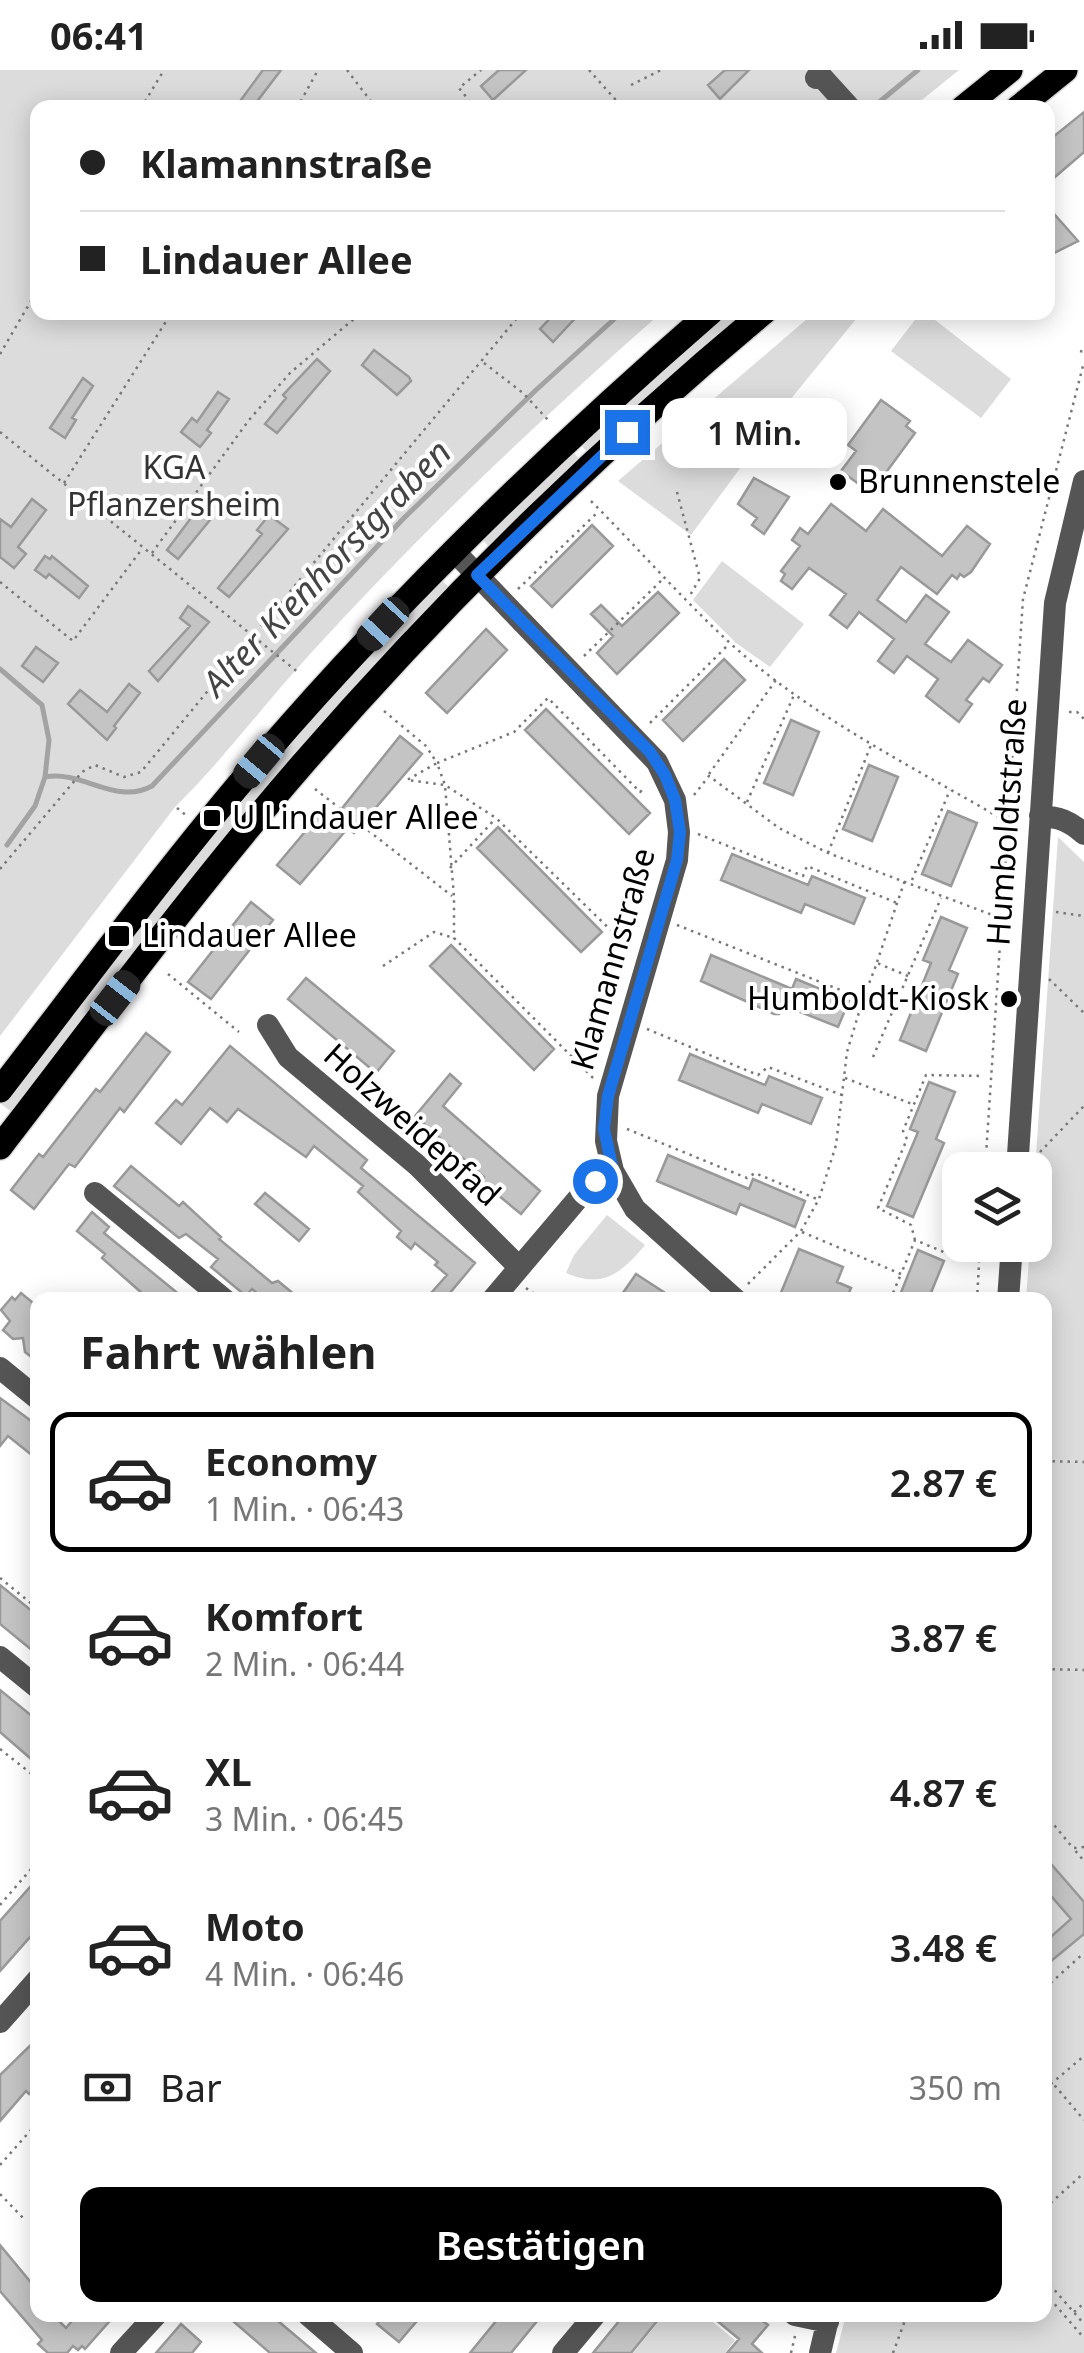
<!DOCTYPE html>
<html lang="de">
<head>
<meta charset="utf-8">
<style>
  :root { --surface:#fff; --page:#f6f6f6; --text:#222; --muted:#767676; --line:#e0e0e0; --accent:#000 }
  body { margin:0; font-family:"Noto Sans",sans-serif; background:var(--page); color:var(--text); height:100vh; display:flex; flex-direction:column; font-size:38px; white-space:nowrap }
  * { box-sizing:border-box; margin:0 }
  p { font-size:32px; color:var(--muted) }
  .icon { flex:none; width:55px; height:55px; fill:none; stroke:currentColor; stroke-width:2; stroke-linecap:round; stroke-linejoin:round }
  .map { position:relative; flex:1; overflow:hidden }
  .panel { position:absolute; left:30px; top:1222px; width:1022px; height:1030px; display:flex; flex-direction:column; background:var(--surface); border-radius:20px; box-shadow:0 5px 25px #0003 }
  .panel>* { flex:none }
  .banner { position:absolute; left:30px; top:30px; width:1025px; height:220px; border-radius:20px; box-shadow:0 5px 25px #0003; display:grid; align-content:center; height:220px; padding:0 50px; background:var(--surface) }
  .tools { position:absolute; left:942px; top:1082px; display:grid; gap:20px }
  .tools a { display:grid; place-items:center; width:110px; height:110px; border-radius:20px; background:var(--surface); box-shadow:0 5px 25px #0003; font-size:50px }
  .end { position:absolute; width:45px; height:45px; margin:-22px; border:12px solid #1a73e8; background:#fff; box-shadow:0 0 0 5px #fff }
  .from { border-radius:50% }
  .bubble { position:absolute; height:70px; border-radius:20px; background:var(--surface); box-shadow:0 5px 25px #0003; font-size:32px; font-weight:600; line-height:70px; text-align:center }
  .car { position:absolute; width:30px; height:60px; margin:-30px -15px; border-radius:12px; box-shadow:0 0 8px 2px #0007; background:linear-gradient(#222 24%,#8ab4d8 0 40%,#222 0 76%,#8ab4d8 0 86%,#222 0) }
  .banner b { display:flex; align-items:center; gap:35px; height:95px; font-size:38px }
  .banner b+b { border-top:2px solid var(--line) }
  .banner i { width:25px; height:25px; background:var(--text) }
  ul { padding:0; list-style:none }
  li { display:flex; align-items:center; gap:30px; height:140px; margin:0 20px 15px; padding:0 30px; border:5px solid transparent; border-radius:20px }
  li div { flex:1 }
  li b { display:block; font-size:38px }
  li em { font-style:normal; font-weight:600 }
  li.selected { border-color:var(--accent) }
  li>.icon { width:90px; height:90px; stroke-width:1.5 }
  h2 { padding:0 50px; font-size:45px; line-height:120px }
  .pay { display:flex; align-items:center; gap:25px; height:110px; padding:0 50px; font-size:38px }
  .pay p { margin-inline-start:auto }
  .cta { display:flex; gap:20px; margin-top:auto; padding:20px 50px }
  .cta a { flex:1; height:115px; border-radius:20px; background:var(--accent); color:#fff; font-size:40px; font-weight:600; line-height:115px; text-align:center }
  .status { display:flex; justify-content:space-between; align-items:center; height:70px; padding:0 50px; background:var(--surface); direction:ltr }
  .status svg { height:28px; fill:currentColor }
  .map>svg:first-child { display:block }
  .green { fill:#dcdcdc }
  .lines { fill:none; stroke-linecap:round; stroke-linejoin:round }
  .stream { stroke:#a3a3a3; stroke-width:5 }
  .building { fill:#c4c4c4; stroke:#999; stroke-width:2.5 }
  .major-casing { stroke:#dbdbdb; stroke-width:28 }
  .path { stroke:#777; stroke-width:2.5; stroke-dasharray:2.5 5; stroke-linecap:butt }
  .minor { stroke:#555; stroke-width:22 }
  .major { stroke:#000; stroke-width:25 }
  .route { stroke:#1a73e8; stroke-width:12 }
  .poi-dot { fill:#000; stroke:#fff; stroke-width:4 }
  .labels { text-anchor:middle; stroke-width:8; stroke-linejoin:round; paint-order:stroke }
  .park-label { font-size:32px; fill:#333; stroke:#fff }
  .poi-label { font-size:32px; fill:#000; stroke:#fff; text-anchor:start }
  .street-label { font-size:32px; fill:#000; stroke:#fff }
  .water-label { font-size:35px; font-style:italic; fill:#444; stroke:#fff }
</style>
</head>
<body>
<div class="status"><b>06:41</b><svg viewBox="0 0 49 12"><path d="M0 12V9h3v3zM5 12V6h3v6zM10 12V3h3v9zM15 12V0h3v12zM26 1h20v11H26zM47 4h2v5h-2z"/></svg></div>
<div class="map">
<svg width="1084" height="2283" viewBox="0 0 1084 2283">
  <rect width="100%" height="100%" fill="#fff"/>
  <path class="green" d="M0,0H959L912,38H38V242L661,243C539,350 421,462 311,583C265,633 224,689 175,737L0,966Z
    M921,242L926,243L1011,309L981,348L891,281Z
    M723,243H751L590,385L577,371Z
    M814,243H861L794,325L691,465L618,411Z
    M570,378L582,392L491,479L479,466Z
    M722,491L804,554L770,597L736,573L693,530Z
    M438,507L451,519L14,1044L0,1033L244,721Z
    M1058,767L1084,792V2283H836L846,2245H1045V1230H1026L1030,1175H1035V1100Z
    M607,1145L645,1175C622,1203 603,1219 566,1203L574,1185Z
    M664,2245H704L735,2270L725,2283H633Z"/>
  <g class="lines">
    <path class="stream" d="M872,38L918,0
      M0,599L42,635L49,670L45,707L35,736L7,775
      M45,707C83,700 116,736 152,716L403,449L536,320L622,242"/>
  </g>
  <path class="building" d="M263,0H281L252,38H235Z
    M499,0H526L493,30L481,16Z
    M725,0H749L720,29L708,15Z
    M1084,42V82L1048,113V71Z
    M1048,137L1078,171L1048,186Z
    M556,242H581L553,272L540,259Z
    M374,280L409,307L411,311L397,325L362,295Z
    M317,289L330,301L277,363L265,354L286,328L283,325Z
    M83,308L93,316L72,348L76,350L65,368L50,358Z
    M218,322L229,329L207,360L211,363L200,377L181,362L192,348L197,352Z
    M881,330L910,351L906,356L915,363L871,423L841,401L856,381L848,375Z
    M754,408L789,427L764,464L752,455L757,448L738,434Z
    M32,429L46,440L18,477L26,484L14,498L0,487V449L11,457Z
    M831,434L866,461L883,439L942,486L967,456L990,474L971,502L964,507L960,504L957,509L952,505L937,524L901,497L877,530L906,552L926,525L949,542L925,574L951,592L968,570L1002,595L989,612L983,608L966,630L972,634L959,652L926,626L938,609L907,586L894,603L878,591L894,569L859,542L847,558L830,545L846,524L809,498L792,519L781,511L785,504L781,501L800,476L792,470L800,458L808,464Z
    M197,440L210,450L178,489L167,480Z
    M269,445L288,459L229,527L218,518L262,464L257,460Z
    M592,455L613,476L552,537L531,516Z
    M45,486L50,489L52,486L88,516L79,528L49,504L46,508L35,500Z
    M658,522L679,543L617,604L597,583L613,566L591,544L601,535L622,556Z
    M188,536L209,552L158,611L149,601L190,556L180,548Z
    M486,559L507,580L447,643L426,623Z
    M36,577L58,593L43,612L22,596Z
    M724,589L745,610L683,671L663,650Z
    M129,614L140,623L114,656L116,658L107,670L68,634L80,620L107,642Z
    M546,639L650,743L629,764L525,660Z
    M791,650L819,662L793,725L764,713Z
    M400,666L422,684L354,763L348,758L300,814L277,795L325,738L335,747Z
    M869,695L898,707L872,771L843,759Z
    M948,741L977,753L951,816L922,804Z
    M498,757L602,862L581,882L477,778Z
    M732,784L808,815L812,806L865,828L854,854L805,834L801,843L721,810Z
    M251,832L273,850L211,929L188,912Z
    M941,847L967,858L949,900L958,904L926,981L900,970L931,893L923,890Z
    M451,875L554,979L534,1000L430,896Z
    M711,885L792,919L796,909L849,931L838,957L783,935L779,944H774L701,911Z
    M306,908L394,981L376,1003L288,929Z
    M146,963L170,982L124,1042L120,1038L75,1097L69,1094L34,1139L11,1120L39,1084L43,1087L96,1019L100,1022Z
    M230,976L367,1090L361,1098L475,1193L444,1230H425L447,1205L435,1195L438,1192L415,1173L411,1179L397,1167L401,1161L358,1122L363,1116L314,1076L306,1087L238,1039L227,1052L210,1038L181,1074L156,1053L176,1030L182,1035Z
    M690,984L765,1015L769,1006L822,1028L811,1054L762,1034L758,1043L679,1010Z
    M450,1004L461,1014L443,1036L540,1121L521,1144L481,1111L484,1107L415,1046Z
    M929,1012L955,1022L936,1069L944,1073L913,1147L887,1136L918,1062L910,1059Z
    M668,1085L749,1119L753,1109L805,1131L795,1157L740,1134L736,1144L657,1111Z
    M131,1096L179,1136L183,1132L221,1167L219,1169L272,1213L278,1211L301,1230H265L252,1219L246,1226L211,1197L218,1189L186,1164L179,1168L114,1116Z
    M265,1123L309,1159L299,1171L255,1134Z
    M92,1142L109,1157L104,1163L186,1230H138L143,1224L102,1188L105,1184L77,1161Z
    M799,1179L843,1197L837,1212L851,1218L846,1230H791L780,1225Z
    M918,1180L944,1191L928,1230H898Z
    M636,1204L659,1219L676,1230H618Z
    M21,1223L38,1237V1292L25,1282L23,1268L13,1269L3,1260L10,1251L1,1240L12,1227L15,1230Z
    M0,1328L38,1356V1390L8,1366L0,1376Z
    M0,1515L38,1546V1585L0,1554Z
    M0,1620L38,1651V1695L0,1662Z
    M1045,1787L1084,1832V1864L1045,1896V1872L1071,1849L1045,1819Z
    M38,1808V1858L0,1901V1851Z
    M38,1968V2014L29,2024L26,2021L0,2051V2005Z
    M0,2175L38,2221V2245H53L66,2258L77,2245H115L85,2279L82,2276L78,2280L73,2276L67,2283H48L38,2274L42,2270L0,2221Z
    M226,2245H271L316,2283H270Z
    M384,2245H422L399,2272L377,2254Z
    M501,2245H542L511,2283H470Z
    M624,2245H662L631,2283H593Z
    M710,2245H755L768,2255L752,2274L762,2283H727L739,2269Z
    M181,2254L201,2272L192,2283H156Z"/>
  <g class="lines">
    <defs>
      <path id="major" d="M963,38L1010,0
        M1018,38L1065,0
        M0,1020C85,910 168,797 258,692C397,530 550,382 711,242
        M0,1077C99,949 194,819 300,697C442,533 597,381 764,242"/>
    </defs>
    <use href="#major" class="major-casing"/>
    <path class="path" d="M347,0L376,38
      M589,0L623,38
      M631,15L661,0
      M141,38L164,0
      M297,38L318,0
      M475,38L459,18L481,0
      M1080,281L1084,282
      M0,284L38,219
      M484,293L523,323L548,350
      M0,362L253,566L522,242
      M64,413L172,242
      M677,422L700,508L689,527
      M591,431C638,478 682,529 731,574C811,646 909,695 1002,749
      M152,483L249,350L290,303L362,242
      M0,512L73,571L142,479
      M518,519L599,441
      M584,586L664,508
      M384,641L426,676L437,693L514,662L548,628L640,722L645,717
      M1069,642H1077L1084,649
      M650,653L729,574
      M709,704L776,610
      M315,719L452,826
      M694,725L709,706L779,758L828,783L1011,852
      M747,732L794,625
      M177,738L187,746
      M698,764L803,806L807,796L897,833
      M828,783L871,675
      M450,798L495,749
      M0,799L82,702L95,695L124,707L141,702L253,566L299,603
      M912,810L950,720
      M1056,842L1084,846
      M677,855L863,929L877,893L908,906
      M877,892L905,810
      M383,896L434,862L454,868
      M168,904L239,962
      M1049,909L1084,943
      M647,959L758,1005L768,997L842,1025
      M873,987L941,828
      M593,1008L454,868V827L445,715L437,693L407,710L445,715L496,748L628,877
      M845,1008L912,1034
      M627,1059L747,1108L755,1103L817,1129
      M1040,1082L1084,1036
      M985,1100L1023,529L1084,292
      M802,1162L901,1204L915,1170L951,1185L972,1186
      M915,1170L911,1155L878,1138L907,1069L903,1061L926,1005L984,1006
      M748,1214L801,1161L819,1129L836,1075L847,982L863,929
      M526,1218L543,1230
      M895,1230L893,1223L901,1204
      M977,1230L980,1175
      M1045,1391L1084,1392
      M0,1508L38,1539
      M1045,1599L1084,1600
      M0,1679L38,1709
      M1045,1744L1073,1778
      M1084,1777L1073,1778L1084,1791
      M0,1835L38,1791
      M1045,1918L1084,1883
      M1045,2004L1084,2050
      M1045,2019L1084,1986
      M0,2095L38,2052
      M0,2124L24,2149
      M1045,2138L1084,2103
      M1045,2209L1084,2254
      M1045,2223L1084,2268
      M1074,2242L1084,2233
      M791,2283L795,2266
      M893,2283L907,2245"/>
    <path class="minor" d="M816,8L821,6L850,38
      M453,480L657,692L675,730L679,762L677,790L608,1026L606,1071L613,1101L635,1139L736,1230
      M1040,746C1059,747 1070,751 1084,764
      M268,955L288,987L417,1095L519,1197
      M1017,1100L1055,533L1084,411
      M95,1123L225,1230
      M492,1230L581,1125L595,1111L613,1101
      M1008,1230L1012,1175
      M0,1298L38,1329
      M0,1587L38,1618
      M0,1952L38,1909
      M308,2245L352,2283
      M795,2245L828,2252
      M121,2283L156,2245
      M563,2283L595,2245
      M820,2283L829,2245"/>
    <use href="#major" class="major"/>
  </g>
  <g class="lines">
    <path class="route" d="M595,1111L613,1101L604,1059L608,1026L677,790L680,762L675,730L665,705L650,682L477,505L627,362"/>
  </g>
  <g class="poi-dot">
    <circle cx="838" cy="412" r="10"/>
    <rect x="202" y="738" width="20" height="20" rx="5"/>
    <rect x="107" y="854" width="24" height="24" rx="5"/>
    <circle cx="1009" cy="929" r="10"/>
  </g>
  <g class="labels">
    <g class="park-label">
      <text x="174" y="409">KGA<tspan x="174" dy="37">Pflanzersheim</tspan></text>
    </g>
    <g class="poi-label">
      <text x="858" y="423">Brunnenstele</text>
      <text x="232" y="759">U Lindauer Allee</text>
      <text x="142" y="877">Lindauer Allee</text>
      <text x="989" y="940" text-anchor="end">Humboldt-Kiosk</text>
    </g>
    <g class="street-label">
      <text transform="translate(1007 752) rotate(-86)" y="11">Humboldtstraße</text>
      <text transform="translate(613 889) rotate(-74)" y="11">Klamannstraße</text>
      <text transform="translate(412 1055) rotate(42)" y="11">Holzweidepfad</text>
    </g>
    <g class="water-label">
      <text transform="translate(327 498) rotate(-46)" y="12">Alter Kienhorstgraben</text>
    </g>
  </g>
</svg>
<div class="tools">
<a><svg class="icon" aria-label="layers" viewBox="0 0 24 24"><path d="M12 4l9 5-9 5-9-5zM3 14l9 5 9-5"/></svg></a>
</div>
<i class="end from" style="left:595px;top:1111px"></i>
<i class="end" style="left:627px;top:362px"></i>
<div class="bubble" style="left:662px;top:328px;width:185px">1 Min.</div>
<i class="car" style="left:383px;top:554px;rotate:223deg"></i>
<i class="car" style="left:259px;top:691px;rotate:220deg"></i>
<i class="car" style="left:115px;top:928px;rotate:38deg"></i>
<div class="banner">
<b><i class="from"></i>Klamannstraße</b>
<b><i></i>Lindauer Allee</b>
</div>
<section class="panel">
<h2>Fahrt wählen</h2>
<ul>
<li class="selected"><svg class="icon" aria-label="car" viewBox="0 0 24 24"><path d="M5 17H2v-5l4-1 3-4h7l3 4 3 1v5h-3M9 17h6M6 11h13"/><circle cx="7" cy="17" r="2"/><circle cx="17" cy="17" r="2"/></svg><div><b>Economy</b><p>1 Min. · 06:43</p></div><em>2.87 €</em></li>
<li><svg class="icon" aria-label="car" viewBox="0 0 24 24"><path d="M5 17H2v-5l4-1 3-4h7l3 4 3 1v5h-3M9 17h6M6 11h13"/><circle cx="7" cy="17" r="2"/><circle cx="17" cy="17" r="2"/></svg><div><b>Komfort</b><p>2 Min. · 06:44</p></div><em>3.87 €</em></li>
<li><svg class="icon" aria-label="car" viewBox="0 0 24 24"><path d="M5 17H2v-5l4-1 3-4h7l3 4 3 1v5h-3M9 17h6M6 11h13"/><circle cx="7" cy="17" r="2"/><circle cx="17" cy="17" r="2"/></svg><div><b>XL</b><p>3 Min. · 06:45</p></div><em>4.87 €</em></li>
<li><svg class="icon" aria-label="car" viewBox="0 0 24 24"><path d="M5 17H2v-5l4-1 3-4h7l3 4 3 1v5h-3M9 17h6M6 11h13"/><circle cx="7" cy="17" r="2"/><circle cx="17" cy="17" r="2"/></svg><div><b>Moto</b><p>4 Min. · 06:46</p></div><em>3.48 €</em></li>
</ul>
<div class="pay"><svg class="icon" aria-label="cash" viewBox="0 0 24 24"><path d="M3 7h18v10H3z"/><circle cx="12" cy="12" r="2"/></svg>Bar<p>350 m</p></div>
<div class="cta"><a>Bestätigen</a></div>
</section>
</div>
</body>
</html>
